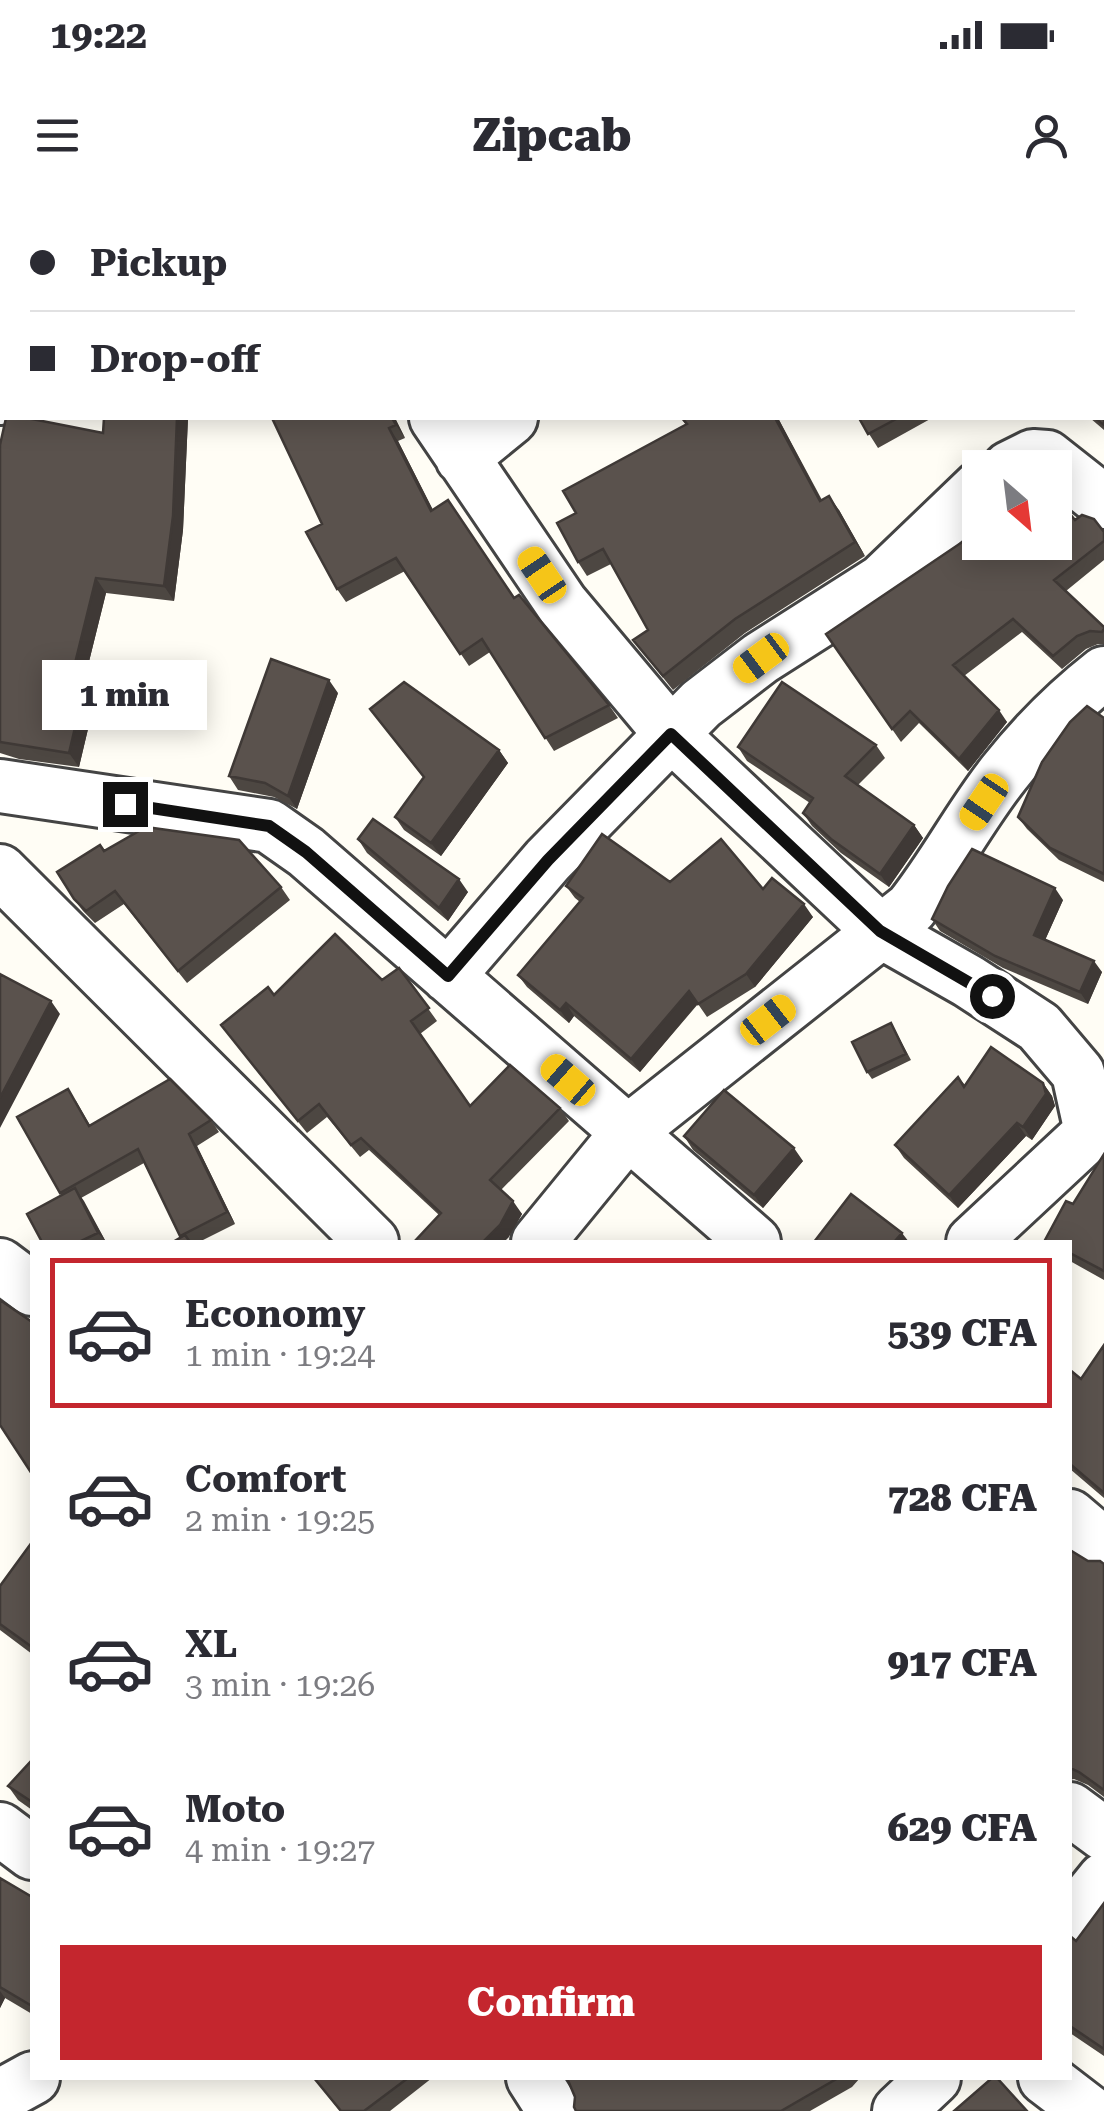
<!DOCTYPE html>
<html lang="en">
<head>
<meta charset="utf-8">
<style>
  :root { --surface:#fff; --page:#f7f7f7; --text:#2b2b33; --muted:#7c7c81; --line:#e1e1e2; --accent:#c4262e }
  body { margin:0; font-family:"Roboto Serif",serif; background:var(--page); color:var(--text); height:100vh; display:flex; flex-direction:column; font-size:38px; white-space:nowrap }
  * { box-sizing:border-box; margin:0 }
  p { font-size:32px; color:var(--muted) }
  .icon { flex:none; width:55px; height:55px; fill:none; stroke:currentColor; stroke-width:2; stroke-linecap:round; stroke-linejoin:round }
  .map { position:relative; flex:1; overflow:hidden }
  .details { position:absolute; left:30px; top:1040px; width:1042px; height:840px; display:flex; flex-direction:column; background:var(--surface); border-radius:0px; box-shadow:0 5px 25px #0003 }
  .details>* { flex:none }
  .hud { position:absolute; left:0px; top:0px; width:1105px; height:220px; box-shadow:0 5px 25px #0003; display:grid; align-content:center; height:220px; padding:0 30px; background:var(--surface) }
  .needle { width:65px; rotate:152deg }
  .tools { position:absolute; left:962px; top:250px; display:grid; gap:20px }
  .tools a { display:grid; place-items:center; width:110px; height:110px; border-radius:0px; background:var(--surface); box-shadow:0 5px 25px #0003; font-size:50px }
  .end { position:absolute; width:45px; height:45px; margin:-22px; border:12px solid #111; background:#fff; box-shadow:0 0 0 5px #fff }
  .from { border-radius:50% }
  .bubble { position:absolute; height:70px; border-radius:0px; background:var(--surface); box-shadow:0 5px 25px #0003; font-size:32px; font-weight:800; line-height:70px; text-align:center }
  .car { position:absolute; width:30px; height:60px; margin:-30px -15px; border-radius:12px; box-shadow:0 0 8px 2px #0007; background:linear-gradient(#f5c518 24%,#345 0 40%,#f5c518 0 76%,#345 0 86%,#f5c518 0) }
  .hud b { display:flex; align-items:center; gap:35px; height:95px; font-size:38px }
  .hud b+b { border-top:2px solid var(--line) }
  .hud i { width:25px; height:25px; background:var(--text) }
  ul { padding:18px 0 0; list-style:none }
  li { display:flex; align-items:center; gap:30px; height:150px; margin:0 20px 15px; padding:0 10px; border:5px solid transparent; border-radius:0px }
  li div { flex:1 }
  li b { display:block; font-size:38px }
  li em { font-style:normal; font-weight:800 }
  li.active { border-color:var(--accent) }
  li>.icon { width:90px; height:90px; stroke-width:1.5 }
  .button { display:flex; gap:20px; margin-top:auto; padding:20px 30px }
  .button a { flex:1; height:115px; border-radius:0px; background:var(--accent); color:#fff; font-size:40px; font-weight:800; line-height:115px; text-align:center }
  .status { display:flex; justify-content:space-between; align-items:center; height:70px; padding:0 50px; background:var(--surface); direction:ltr }
  .status svg { height:28px; fill:currentColor }
  header { display:flex; justify-content:space-between; align-items:center; height:130px; padding:0 30px; background:var(--surface); font-size:45px; font-weight:800 }
  .map>svg:first-child { display:block }
  .lines { fill:none; stroke-linecap:round; stroke-linejoin:round }
  .street-casing { stroke:#444; stroke-width:58 }
  .street { stroke:#fff; stroke-width:52 }
  .wall { fill:#4d4742 }
  .shaded-wall { fill:#3f3936 }
  .building { fill:#5a524d; stroke:#3f3936; stroke-width:2.5 }
  .route { stroke:#111; stroke-width:12 }
</style>
</head>
<body>
<div class="status"><b>19:22</b><svg viewBox="0 0 49 12"><path d="M0 12V9h3v3zM5 12V6h3v6zM10 12V3h3v9zM15 12V0h3v12zM26 1h20v11H26zM47 4h2v5h-2z"/></svg></div>
<header><svg class="icon" aria-label="menu" viewBox="0 0 24 24"><path d="M4 6h16M4 12h16M4 18h16"/></svg>Zipcab<svg class="icon" aria-label="person" viewBox="0 0 24 24"><circle cx="12" cy="8" r="4"/><path d="M4 21q1-7 8-7t8 7"/></svg></header>
<div class="map">
<svg width="1104" height="1911" viewBox="0 0 1104 1911">
  <rect width="100%" height="100%" fill="#fffdf5"/>
  <g class="lines">
    <defs>
      <path id="street" d="M278,0L280,2
        M386,2L389,0
        M784,2L787,0
        M0,198L2,197
        M436,218L562,404L671,534L880,731L968,781L1039,827L1078,873L1091,932
        M462,258L511,218
        M1009,268L1033,256L1047,257L1104,302
        M0,586L269,626L306,652L754,1042
        M0,671L372,1042
        M448,776L548,660L701,504L761,458L882,381L980,287
        M538,1042L628,932L911,708C945,665 970,616 1004,573C1033,536 1067,502 1104,473
        M973,1042L1091,932L1104,930
        M0,1065L32,1089
        M1070,1316L1104,1345
        M1070,1609L1104,1634
        M0,1629L32,1653
        M1070,1721L1104,1679
        M533,1878L554,1911
        M1045,1878L1088,1911
        M0,1896L33,1878
        M899,1911L934,1878"/>
    </defs>
    <use href="#street" class="street-casing"/>
    <use href="#street" class="street"/>
  </g>
  <path class="wall" d="M0,0L2,2V105L0,107Z
    M1104,136V230L1090,218H1102Z
    M104,218H188L183,330L174,401L106,393L76,514L88,529L79,567L19,559L0,553V245L103,233Z
    M395,218L405,238L398,241L433,310L514,398L609,505L618,518L554,551L490,452L469,466L405,371L346,402L337,389L322,324Z
    M681,218H778L822,300L839,310L865,356L745,433L673,490L633,440L648,430L611,364L587,376L578,362L576,313L686,225Z
    M859,218H932L878,248Z
    M1075,320L1104,332V360L1066,391L1104,427V444H1098L1086,449L1062,469L1022,432L964,476L1007,522L968,571L919,523L901,542L826,434Z
    M338,493L297,609L274,597L238,590L229,576Z
    M370,509L499,550L508,563L441,656L404,630L395,617L424,578Z
    M1104,518V682L1059,660L1027,629L1018,617Z
    M876,545L885,558L858,585L914,625L923,638L889,687L841,653L812,626L803,613L810,603L747,561L738,547Z
    M358,639L468,692L448,721L367,653Z
    M104,651L281,687L290,700L187,783L124,704L95,723L83,711L74,699Z
    M670,682L763,689L813,717L755,787L707,817L698,804L640,872L574,816L569,823L527,787L518,775L580,702L575,698L566,686Z
    M1063,700L1045,740L1102,772L1088,804L1003,768L940,731L932,719Z
    M399,768L437,821L420,834L470,905L560,908L569,921L501,990L522,1014L508,1038L439,1015L369,950L360,957L327,917L307,933L221,825L274,795L382,780Z
    M891,823L911,860L872,879L867,872Z
    M958,877L965,885L1043,883L1052,896L1055,906L1032,940L1026,936L958,1008L904,958L895,945Z
    M76,901L90,925L211,920L219,932L197,946L235,1024L199,1042H173L181,1038L144,963L81,998L106,1042H42L61,995L17,917Z
    M684,936L803,961L763,1008L693,950Z
    M1104,954V1080L1070,1061V1042H1047L1045,1040L1073,1004Z
    M1104,1145V1298L1070,1269V1170L1081,1179Z
    M32,1342V1454L0,1430V1386Z
    M1070,1350L1088,1361L1104,1364V1597L1088,1585L1074,1579L1070,1580Z
    M32,1560V1610L18,1600L8,1586Z
    M0,1678L32,1697V1814L5,1798L0,1808Z
    M1104,1703V1856L1070,1833V1736L1076,1741Z
    M314,1878H432L390,1911H340Z
    M567,1878H860L852,1887L810,1911H576L575,1897Z"/>
  <path class="shaded-wall" d="M177,218H188L183,330L174,401L164,386Z
    M392,218H395L405,238L396,225Z
    M775,218H778L829,315L820,301Z
    M389,228L398,241L440,324L431,311Z
    M829,296L839,310L865,356L855,342Z
    M96,378L106,393L73,526L63,512Z
    M329,480L338,493L297,609L288,596Z
    M999,510L1007,522L968,571L959,559Z
    M78,515L88,529L79,567L69,553Z
    M499,550L508,563L441,656L431,643Z
    M914,625L923,638L889,687L880,674Z
    M459,679L468,692L448,721L439,708Z
    M1055,688L1063,700L1042,747L1034,735Z
    M804,704L813,717L755,787L746,774Z
    M1094,761L1102,772L1088,804L1080,792Z
    M689,791L698,803L640,872L631,859Z
    M51,801L60,814L0,928V898Z
    M566,803L574,816L569,823L560,810Z
    M1043,883L1052,896L1055,906L1032,940L1023,927Z
    M1017,923L1026,936L958,1008L949,995Z
    M189,934L197,946L235,1024L227,1012Z
    M794,948L803,961L763,1008L754,995Z
    M75,988L84,1001L106,1042L98,1033Z
    M513,1001L522,1014L508,1038L504,1042H483Z
    M902,1033L909,1042H894Z
    M0,1791L5,1798L0,1808Z"/>
  <path class="building" d="M0,0H233L235,2H2V87L0,89Z
    M599,0H705L706,2H601Z
    M821,0H948L949,2H822Z
    M1075,0H1104V25L1102,26V2H1072Z
    M1104,136V225L1095,218H1102V138Z
    M6,218H27L103,233L104,218H177L173,316L164,386L96,378L63,512L78,515L69,553L0,542V245Z
    M272,218H392L396,225L389,228L431,311L448,300L514,398L519,395L609,505L545,538L482,439L460,454L396,358L337,389L306,332L322,324Z
    M682,218H775L820,301L829,296L855,342L735,419L663,476L633,440L648,430L603,349L578,362L557,323L576,313L563,291L687,224Z
    M859,218H898L868,234Z
    M1055,296L1075,320L1082,315L1094,319L1104,332V341L1054,380L1104,427V429L1102,432L1090,431L1077,436L1053,456L1013,419L953,465L999,510L959,559L910,511L892,529L826,434L980,330V342H1055Z
    M271,459L329,480L288,596L265,583L229,576Z
    M404,482L499,550L431,643L395,617L424,577L370,509Z
    M782,482L876,545L845,576L914,625L880,674L831,639L803,613L813,598L738,547Z
    M1087,506L1104,518V674L1050,648L1018,617L1042,562L1070,522Z
    M373,619L459,679L439,708L358,639Z
    M146,627L239,640L281,687L178,771L115,691L86,711L74,699L57,672L100,645L104,651Z
    M602,634L670,682L721,639L763,689L772,678L804,704L746,774L698,804L689,791L631,859L566,803L560,810L518,775L583,698L566,686Z
    M972,649L1055,688L1034,735L1094,761L1080,792L995,756L932,719L948,686Z
    M335,734L382,780L399,768L429,808L411,821L470,906L510,865L560,908L490,980L513,1001L500,1025L483,1042H414L441,1013L361,938L351,945L319,904L298,921L221,825L268,787L274,795Z
    M0,774L51,801L0,898Z
    M891,823L906,854L867,872L852,842Z
    M991,847L1043,883L1046,894L1023,927L1017,923L949,995L895,945L958,877L964,887Z
    M170,879L211,920L189,934L227,1012L180,1036L138,949L60,993L17,917L68,889L89,926Z
    M724,890L794,948L754,995L684,936Z
    M1104,954V1071L1070,1053V1042H1050L1045,1040L1066,1001L1073,1004Z
    M75,988L98,1033L79,1042H42L27,1014Z
    M851,994L902,1033L894,1042H814Z
    M185,1035L190,1042H173Z
    M0,1100L32,1122V1274L0,1225Z
    M1104,1145V1293L1070,1264V1170L1081,1179Z
    M32,1342V1447L0,1424V1386Z
    M1070,1350L1088,1361H1100L1104,1364V1590L1079,1572L1070,1568Z
    M32,1560V1609V1602L8,1586Z
    M0,1678L32,1697V1806L0,1787Z
    M1104,1703V1849L1070,1826V1736L1076,1741Z
    M314,1878H408L364,1911H341Z
    M567,1878H838L781,1911H576L574,1907L575,1897Z
    M992,1878H997L1027,1911H954Z"/>
  <g class="lines">
    <path class="route" d="M125,604L269,626L306,652L448,776L548,660L671,534L880,731L992,796"/>
  </g>
</svg>
<div class="tools">
<a><svg class="needle" viewBox="-14 -14 28 28"><path d="M0-13l5 13h-10z" fill="#e53935"/><path d="M0 13l5-13h-10z" fill="#7c7c81"/></svg></a>
</div>
<i class="end from" style="left:992px;top:796px"></i>
<i class="end" style="left:125px;top:604px"></i>
<div class="bubble" style="left:42px;top:460px;width:165px">1 min</div>
<i class="car" style="left:542px;top:375px;rotate:326deg"></i>
<i class="car" style="left:761px;top:458px;rotate:233deg"></i>
<i class="car" style="left:984px;top:602px;rotate:214deg"></i>
<i class="car" style="left:768px;top:820px;rotate:52deg"></i>
<i class="car" style="left:568px;top:880px;rotate:311deg"></i>
<div class="hud">
<b><i class="from"></i>Pickup</b>
<b><i></i>Drop-off</b>
</div>
<section class="details">
<ul>
<li class="active"><svg class="icon" aria-label="car" viewBox="0 0 24 24"><path d="M5 17H2v-5l4-1 3-4h7l3 4 3 1v5h-3M9 17h6M6 11h13"/><circle cx="7" cy="17" r="2"/><circle cx="17" cy="17" r="2"/></svg><div><b>Economy</b><p>1 min · 19:24</p></div><em>539 CFA</em></li>
<li><svg class="icon" aria-label="car" viewBox="0 0 24 24"><path d="M5 17H2v-5l4-1 3-4h7l3 4 3 1v5h-3M9 17h6M6 11h13"/><circle cx="7" cy="17" r="2"/><circle cx="17" cy="17" r="2"/></svg><div><b>Comfort</b><p>2 min · 19:25</p></div><em>728 CFA</em></li>
<li><svg class="icon" aria-label="car" viewBox="0 0 24 24"><path d="M5 17H2v-5l4-1 3-4h7l3 4 3 1v5h-3M9 17h6M6 11h13"/><circle cx="7" cy="17" r="2"/><circle cx="17" cy="17" r="2"/></svg><div><b>XL</b><p>3 min · 19:26</p></div><em>917 CFA</em></li>
<li><svg class="icon" aria-label="car" viewBox="0 0 24 24"><path d="M5 17H2v-5l4-1 3-4h7l3 4 3 1v5h-3M9 17h6M6 11h13"/><circle cx="7" cy="17" r="2"/><circle cx="17" cy="17" r="2"/></svg><div><b>Moto</b><p>4 min · 19:27</p></div><em>629 CFA</em></li>
</ul>
<div class="button"><a>Confirm</a></div>
</section>
</div>
</body>
</html>
